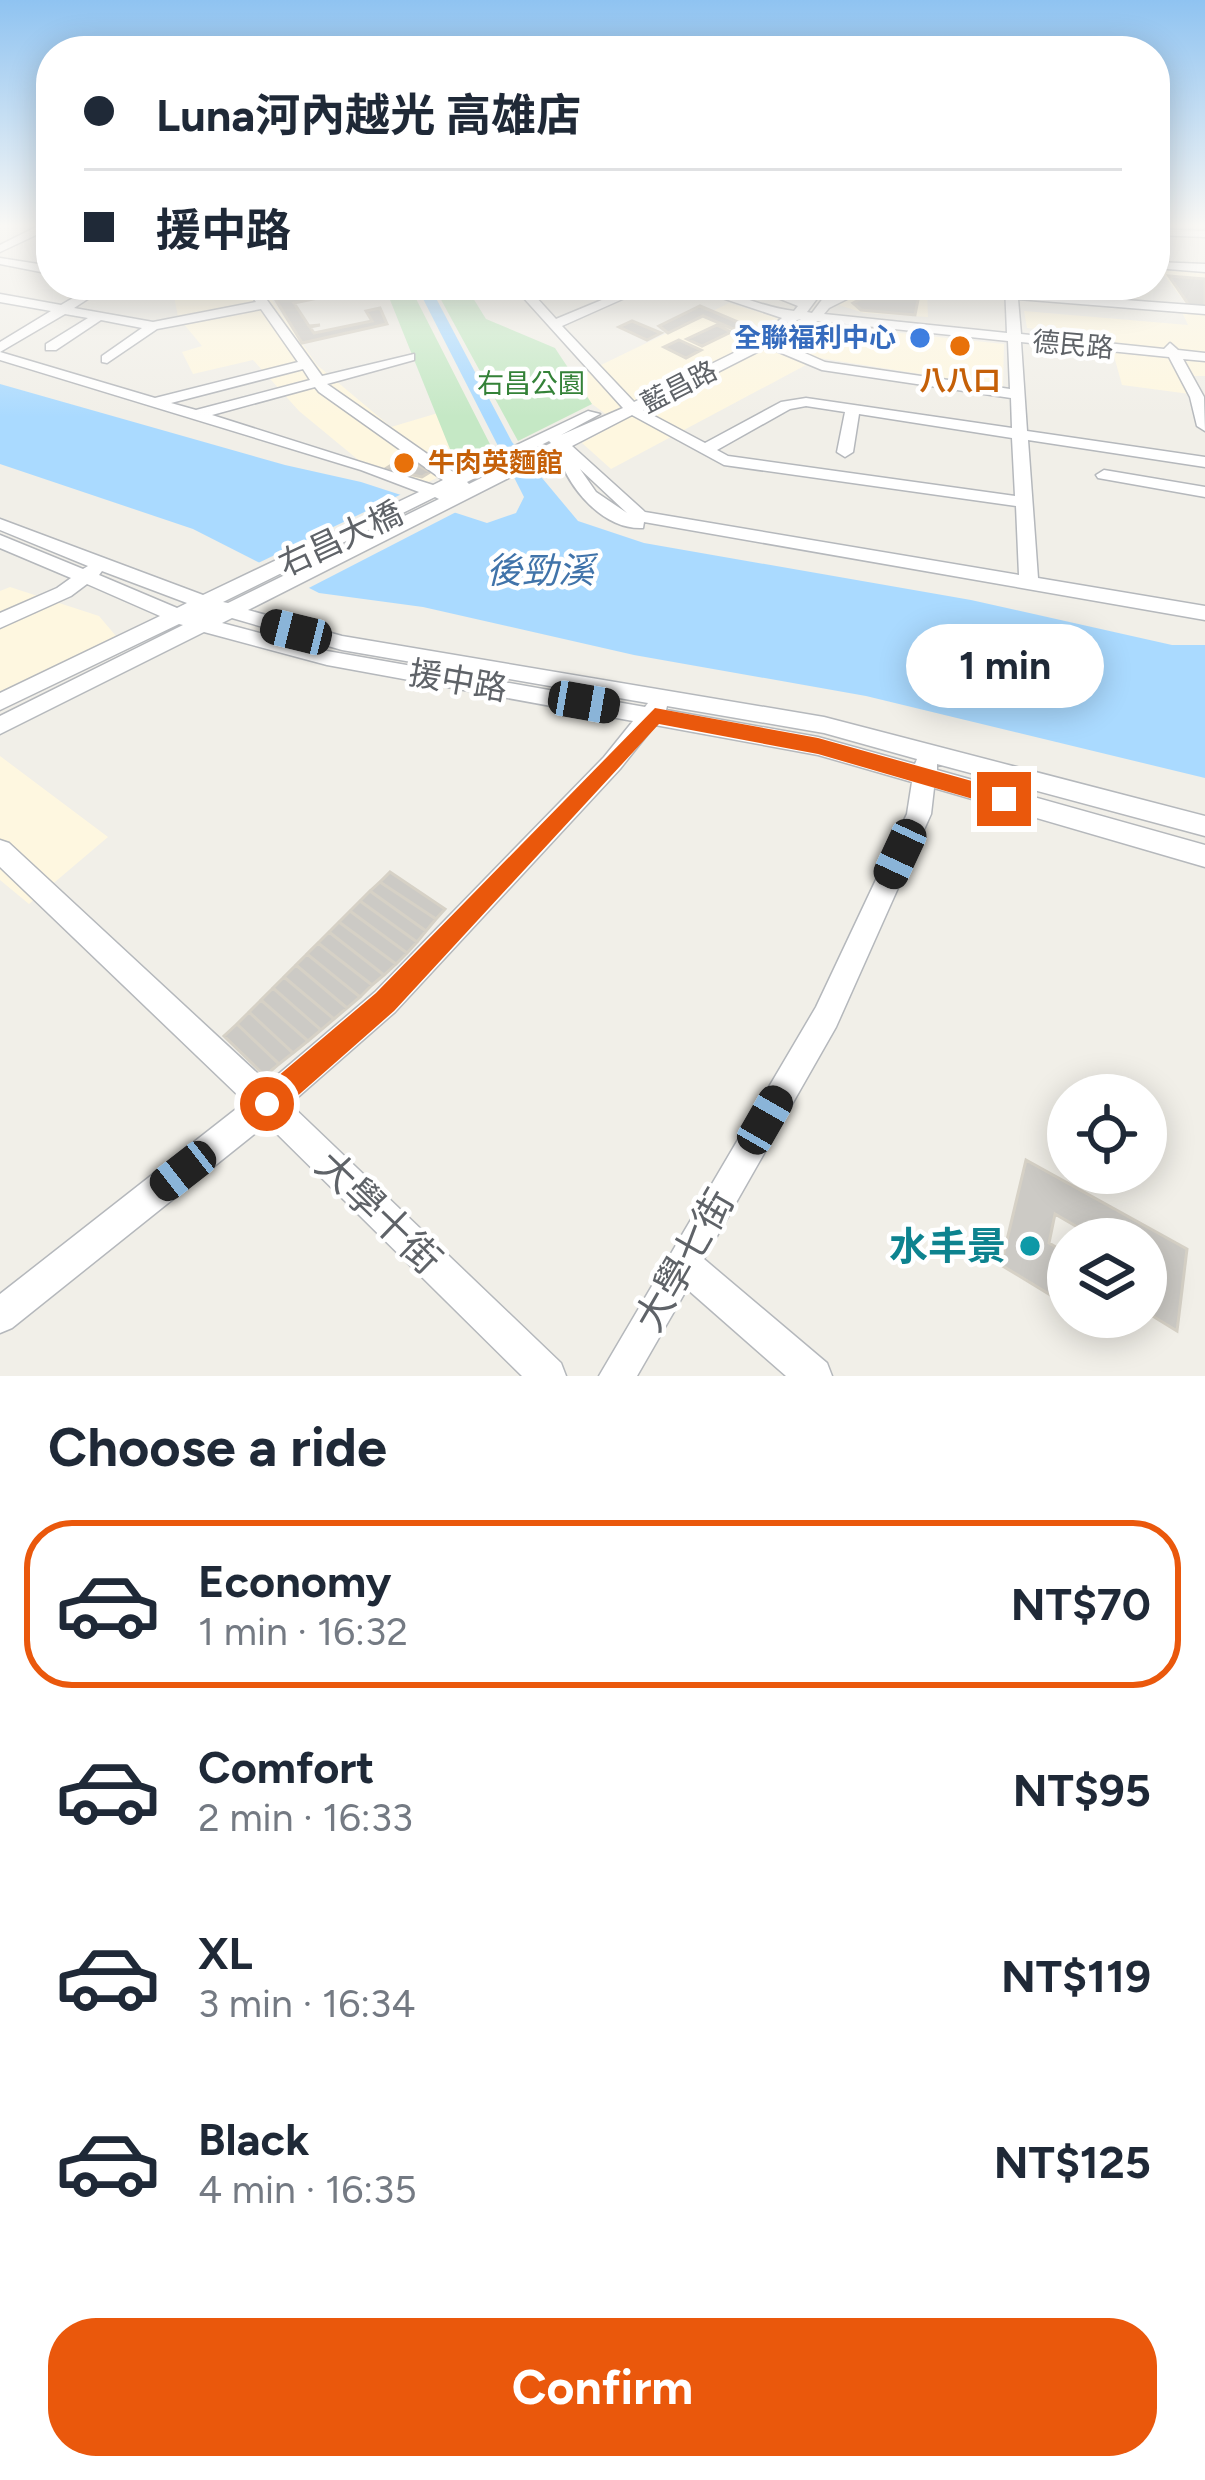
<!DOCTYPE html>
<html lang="en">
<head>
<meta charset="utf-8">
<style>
  :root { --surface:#fff; --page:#f2f2f3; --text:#1f2937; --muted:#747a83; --line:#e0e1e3; --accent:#ea580c }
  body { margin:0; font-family:Figtree,"Noto Sans TC",sans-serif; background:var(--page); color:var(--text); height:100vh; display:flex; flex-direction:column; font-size:45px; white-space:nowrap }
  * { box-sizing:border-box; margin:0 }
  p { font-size:39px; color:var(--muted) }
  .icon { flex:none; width:66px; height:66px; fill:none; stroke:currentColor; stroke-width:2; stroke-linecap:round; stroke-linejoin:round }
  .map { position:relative; height:1376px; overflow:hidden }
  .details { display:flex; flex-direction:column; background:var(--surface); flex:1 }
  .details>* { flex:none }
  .banner { position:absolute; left:36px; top:36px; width:1134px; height:264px; border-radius:48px; box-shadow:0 6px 30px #0003; display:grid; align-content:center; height:264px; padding:0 48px; background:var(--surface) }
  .buttons { position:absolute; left:1047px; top:1074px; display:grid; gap:24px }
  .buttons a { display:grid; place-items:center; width:120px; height:120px; border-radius:50%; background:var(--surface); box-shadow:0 6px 30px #0003; font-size:60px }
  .end { position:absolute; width:54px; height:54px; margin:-27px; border:15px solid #ea580c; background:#fff; box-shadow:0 0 0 6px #fff }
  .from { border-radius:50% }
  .bubble { position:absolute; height:84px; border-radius:42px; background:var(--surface); box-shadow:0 6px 30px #0003; font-size:39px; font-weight:700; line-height:84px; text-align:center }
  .car { position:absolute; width:36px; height:72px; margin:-36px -18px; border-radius:15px; box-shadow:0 0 9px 3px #0007; background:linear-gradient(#222 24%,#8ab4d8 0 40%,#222 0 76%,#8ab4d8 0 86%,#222 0) }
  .banner b { display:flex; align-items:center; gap:42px; height:114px; font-size:45px }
  .banner b+b { border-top:3px solid var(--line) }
  .banner i { width:30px; height:30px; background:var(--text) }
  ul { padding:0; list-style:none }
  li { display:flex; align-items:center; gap:36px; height:168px; margin:0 24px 18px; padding:0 24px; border:6px solid transparent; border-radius:48px }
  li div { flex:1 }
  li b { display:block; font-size:45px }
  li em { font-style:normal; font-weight:700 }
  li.active { border-color:var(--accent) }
  li>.icon { width:108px; height:108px; stroke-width:1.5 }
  h2 { padding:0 48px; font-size:54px; line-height:144px }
  .cta { display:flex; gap:24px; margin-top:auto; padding:24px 48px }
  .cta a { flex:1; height:138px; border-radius:48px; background:var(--accent); color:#fff; font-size:48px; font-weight:700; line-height:138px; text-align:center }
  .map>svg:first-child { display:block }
  .commercial { fill:#fef7e0 }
  .green { fill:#c5e8c5 }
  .water { fill:#aadaff }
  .pier { fill:#f1efe8 }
  .building { fill:#cccac5; stroke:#d6d1c6; stroke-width:3 }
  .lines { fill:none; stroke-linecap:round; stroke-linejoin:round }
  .minor-casing { stroke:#b5b8bc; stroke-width:3 }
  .minor { fill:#fff; fill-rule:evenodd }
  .route { fill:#ea580c }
  .shop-dot { fill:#3f7fe0; stroke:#fff; stroke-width:4.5 }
  .food-dot { fill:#e8710a; stroke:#fff; stroke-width:4.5 }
  .culture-dot { fill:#0f9aa8; stroke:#fff; stroke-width:4.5 }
  .labels { text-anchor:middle; stroke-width:9; stroke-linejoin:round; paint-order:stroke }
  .far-shop-label { font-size:27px; font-weight:bold; fill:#366cbe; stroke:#fff; text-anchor:end }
  .far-street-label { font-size:27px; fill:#5f6368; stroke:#fff }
  .far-food-label { font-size:27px; font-weight:bold; fill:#c56008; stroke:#fff }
  .far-park-label { font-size:27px; fill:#348238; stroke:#fff }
  .street-label { font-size:33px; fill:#5f6368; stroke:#fff }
  .water-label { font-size:36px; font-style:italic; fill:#4174aa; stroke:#fff }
  .near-street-label { font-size:39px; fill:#5f6368; stroke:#fff }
  .near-culture-label { font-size:39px; font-weight:bold; fill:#0d838f; stroke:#fff; text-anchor:end }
</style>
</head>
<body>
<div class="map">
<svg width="1205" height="1376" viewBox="0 0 1205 1376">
  <rect width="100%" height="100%" fill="#f1efe8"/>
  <path class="commercial" d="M1160,270L1205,273V376H1191L1205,396L1122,385L1109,338L1027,328L1024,311L1188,325L1181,310H1191Z
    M161,285H287L291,290L270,297L317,365L391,427L438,413L461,467L428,482L362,463L299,411L253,360L193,374L182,352L202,346L178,317L174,296Z
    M776,285H946L927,292L928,317L864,313Z
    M729,303L813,328L834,326L1004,344L1003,387L819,358L611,469L582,443L618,423L592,404L574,378Z
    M10,587L99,616L116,636L0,692V591Z
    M0,756L108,837L29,904L0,880Z"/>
  <path class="green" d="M384,285H409L495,454L466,469L456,464Z
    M433,285H465L486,319L555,348L592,404L518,441Z"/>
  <path class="water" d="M416,285H429L512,442L578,521L644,543L971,600L1172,645H1205V778L866,696L634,655L423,607L319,593L193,529L0,464V384L285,465L361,482L487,523L516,513L524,497Z"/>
  <path class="pier" d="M408,491L462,509L301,592L250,567Z"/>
  <path class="building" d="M1169,276L1205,279V310L1191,308Z
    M335,285H377L381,290L364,294L361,289L294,303L309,326L320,325L310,327L314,333L372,321L366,311L380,308L387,324L302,343L274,297Z
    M884,287L919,295L915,315L861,310L853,303Z
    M700,306L743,324L733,329L703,316L668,333L659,326Z
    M632,321L661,333L647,340L619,327Z
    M717,325L731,332L702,346L687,339Z
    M679,340L701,350L686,358L664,347Z
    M404,457L430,472L422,477L385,469Z
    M390,872L445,909L436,919L380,882Z
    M380,882L436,919L426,931L370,891Z
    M370,891L426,931L417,942L360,901Z
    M360,901L417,942L407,953L350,911Z
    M350,911L407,953L396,964L339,922Z
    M339,922L396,964L384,975L329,932Z
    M329,932L384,975L372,985L318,943Z
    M318,943L372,985L360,997L307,954Z
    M307,954L360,997L347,1008L296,965Z
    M296,965L347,1008L334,1019L284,977Z
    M284,977L334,1019L321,1030L273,988Z
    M273,988L321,1030L308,1041L261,1000Z
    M261,1000L308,1041L293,1053L249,1012Z
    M249,1012L293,1053L279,1064L237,1024Z
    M237,1024L279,1064L265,1076L224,1036Z
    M1026,1160L1187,1249L1177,1331L1146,1312V1239H1098L1055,1214L1049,1243L1068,1254L1067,1305L1001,1265Z"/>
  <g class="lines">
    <defs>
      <path id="minor" d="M42,224H51V228L0,252V245Z
        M1155,229L1205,231V237L1155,235Z
        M0,258L51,266V274L0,264Z
        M1155,262L1205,264V272L1155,268Z
        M95,285H109L74,308L153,322L256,302L244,285H256L322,376L414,354V360L327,384L456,474L588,411L600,414L561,435L623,408L512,285H525L556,319L638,285H654L562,326L634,402L756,342V336L767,337L801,319L778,325L777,322L782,318L683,285C722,285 756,307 794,311L798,306L745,285H762L803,300L815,285H827L807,312L812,313L833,285H845L838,295L859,285H875L829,308L824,314L1007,333L1005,285H1017L1018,292L1205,306V314L1018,299L1021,334L1164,349L1170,343L1178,350L1205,353V361L1183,359L1204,397L1205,431L1197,426L1190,397L1169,357L1021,342L1027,431L1205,457V467L1028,440L1038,578L1205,606V620L644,522L643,528C603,530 568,488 558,453L248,610L342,636L824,717L1205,816V836L937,764V770L1205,845V867L934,788L931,814L836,1027L704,1259L827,1363L832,1376H786L687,1289L637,1376H599L816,1007L907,814L912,782L818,755L655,725L620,769L395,1012L290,1104L561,1363L566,1376H522L267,1124L12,1328L0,1333V1294L245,1102L0,867V840L9,843L268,1083L375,992L604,757L633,721L327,665L204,632L0,734V716L183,625L179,624L0,710V693L160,616L87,584L71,596L0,628V613L57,588L71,578L0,548V535L83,569L88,566L0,530V519L203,595L419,492L361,470L0,360V342L51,311L0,302V294L61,305ZM261,309L298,362L155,398L0,352L65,314L88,318L46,344V350H56L101,320L142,328L102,356V362L107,363L157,329ZM818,321L1008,341L1010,389L825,362L778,341ZM767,347L822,370L1011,398L1012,428L806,398L781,402L705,443L643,410ZM303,369L310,380L196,410L171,403ZM315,387L319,392L443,480L433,485L212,415ZM806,406L845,412L837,452L845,457L853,452L859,414L1012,438L1015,496L728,456L717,450L790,409ZM632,415L724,465L1016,506L1019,575L645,512L572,446ZM549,441L551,443L469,484L467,482ZM580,469L627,513L596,492ZM435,497L439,499L228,603L223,602ZM102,571L187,603L177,608L99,575ZM232,618L342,650L648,703L645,707L327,651L222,623ZM667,706L824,733L917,759L915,764L818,737L666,710Z
        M1104,470L1205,487V497L1098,478L1096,475Z"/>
    </defs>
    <use href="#minor" class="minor-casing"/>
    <use href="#minor" class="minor"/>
  </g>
  <linearGradient id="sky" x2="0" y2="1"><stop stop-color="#8fc3f1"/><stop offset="0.54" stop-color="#f9f8f5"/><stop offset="1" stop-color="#f9f8f5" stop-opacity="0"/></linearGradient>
  <rect width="1205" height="417" fill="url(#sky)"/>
  <path class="route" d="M655,708L818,738L1004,790L1015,799L1004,808L818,754L659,724L394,1011L277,1114L267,1118L257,1114L253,1104L257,1094L376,993Z"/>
  <circle class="shop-dot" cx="920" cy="338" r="12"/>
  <g class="food-dot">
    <circle cx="960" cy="346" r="12"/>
    <circle cx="404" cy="463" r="12"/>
  </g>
  <circle class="culture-dot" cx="1030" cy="1246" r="12"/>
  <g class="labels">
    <g class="far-shop-label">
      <text x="896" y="347">全聯福利中心</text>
    </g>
    <g class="far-street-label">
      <text transform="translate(1073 345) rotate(5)" y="9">德民路</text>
      <text transform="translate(679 387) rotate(-27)" y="9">藍昌路</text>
    </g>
    <g class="far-food-label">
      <text x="960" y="390">八八口</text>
      <text x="428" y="472" text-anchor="start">牛肉英麵館</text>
    </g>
    <g class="far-park-label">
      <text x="531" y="393">右昌公園</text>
    </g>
    <g class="street-label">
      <text transform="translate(340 538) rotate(-25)" y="12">右昌大橋</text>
      <text transform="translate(458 680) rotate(10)" y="12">援中路</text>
    </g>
    <g class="water-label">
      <text x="540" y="583">後勁溪</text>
    </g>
    <g class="near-street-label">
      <text transform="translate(379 1212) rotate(44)" y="14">大學十街</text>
      <text transform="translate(684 1260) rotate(-60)" y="14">大學七街</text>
    </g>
    <g class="near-culture-label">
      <text x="1006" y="1260">水丰景</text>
    </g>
  </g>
</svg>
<div class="buttons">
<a><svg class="icon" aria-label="locate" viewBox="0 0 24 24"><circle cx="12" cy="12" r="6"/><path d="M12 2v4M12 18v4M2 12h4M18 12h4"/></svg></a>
<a><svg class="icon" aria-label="layers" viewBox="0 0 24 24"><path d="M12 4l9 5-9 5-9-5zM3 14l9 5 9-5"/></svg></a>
</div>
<i class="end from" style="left:267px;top:1104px"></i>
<i class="end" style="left:1004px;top:799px"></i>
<div class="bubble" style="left:906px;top:624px;width:198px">1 min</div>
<i class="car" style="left:296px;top:632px;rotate:284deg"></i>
<i class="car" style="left:584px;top:702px;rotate:100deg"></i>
<i class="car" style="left:900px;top:854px;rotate:205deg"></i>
<i class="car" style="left:765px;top:1120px;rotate:30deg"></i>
<i class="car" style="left:183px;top:1171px;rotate:232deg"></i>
<div class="banner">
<b><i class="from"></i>Luna河內越光 高雄店</b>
<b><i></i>援中路</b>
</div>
</div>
<section class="details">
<h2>Choose a ride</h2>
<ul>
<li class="active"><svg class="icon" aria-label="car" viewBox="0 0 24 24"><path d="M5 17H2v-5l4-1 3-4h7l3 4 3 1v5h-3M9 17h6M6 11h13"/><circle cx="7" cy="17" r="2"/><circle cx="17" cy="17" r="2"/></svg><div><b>Economy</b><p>1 min · 16:32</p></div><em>NT$70</em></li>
<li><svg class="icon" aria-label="car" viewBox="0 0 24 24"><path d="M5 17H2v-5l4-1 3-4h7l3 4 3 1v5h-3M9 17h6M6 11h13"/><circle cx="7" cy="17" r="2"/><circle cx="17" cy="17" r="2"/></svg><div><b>Comfort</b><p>2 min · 16:33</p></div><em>NT$95</em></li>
<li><svg class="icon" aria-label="car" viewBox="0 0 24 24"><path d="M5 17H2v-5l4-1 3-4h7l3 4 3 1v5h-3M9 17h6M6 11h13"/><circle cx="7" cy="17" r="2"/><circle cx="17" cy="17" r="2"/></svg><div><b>XL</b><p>3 min · 16:34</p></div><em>NT$119</em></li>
<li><svg class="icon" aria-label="car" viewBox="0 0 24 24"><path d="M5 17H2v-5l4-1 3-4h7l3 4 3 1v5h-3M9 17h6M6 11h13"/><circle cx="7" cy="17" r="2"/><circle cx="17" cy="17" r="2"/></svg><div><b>Black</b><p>4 min · 16:35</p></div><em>NT$125</em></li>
</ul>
<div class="cta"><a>Confirm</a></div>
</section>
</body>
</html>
